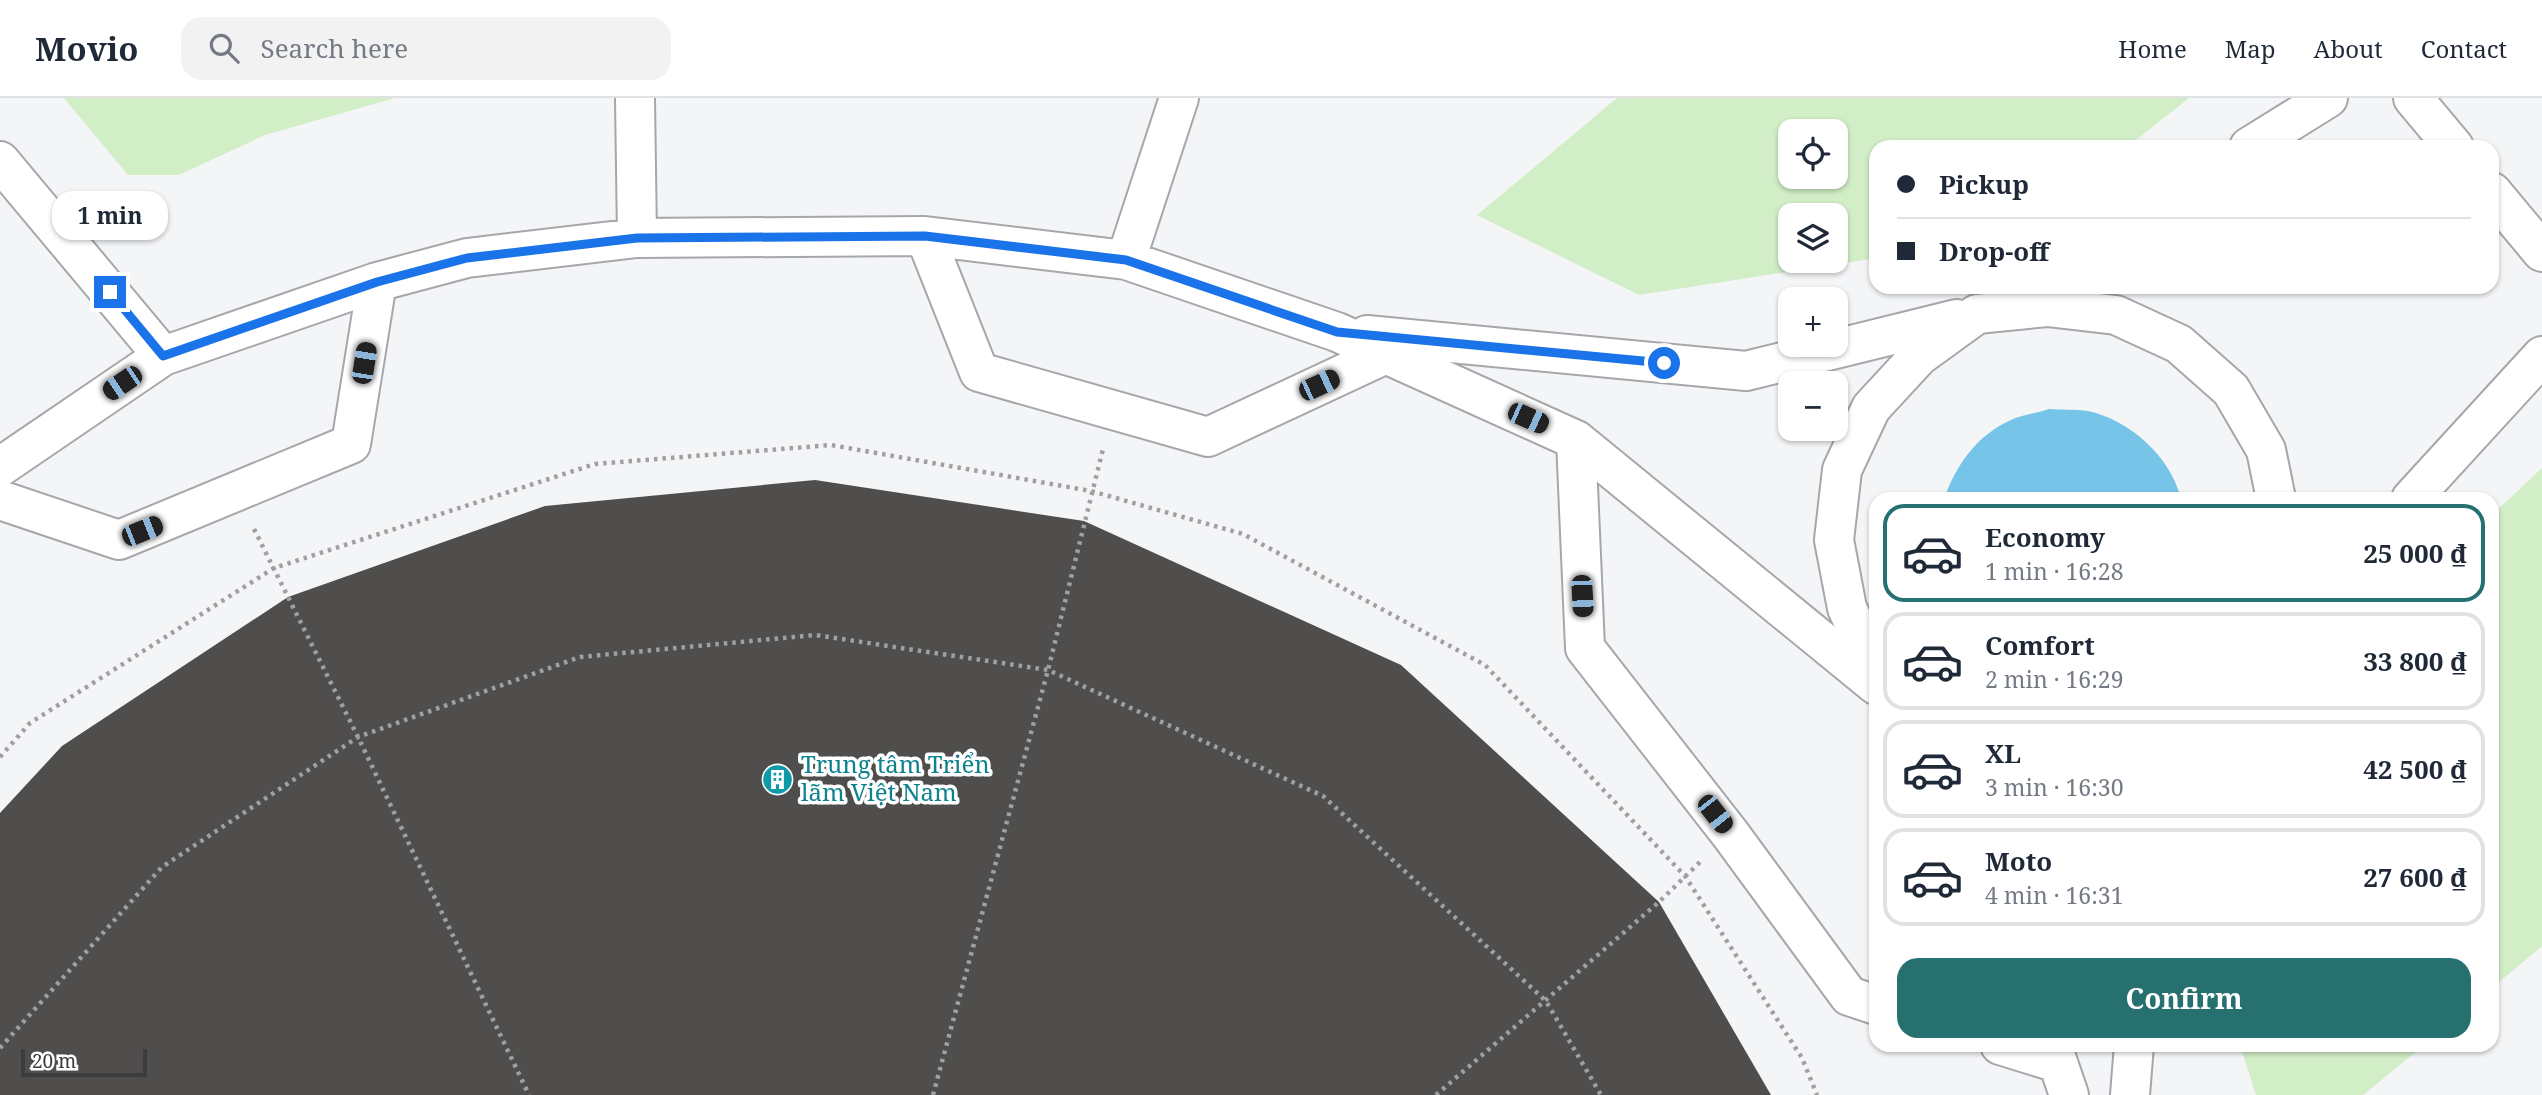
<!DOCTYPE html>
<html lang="en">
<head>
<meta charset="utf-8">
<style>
  :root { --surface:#fff; --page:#f2f2f3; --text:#1f2937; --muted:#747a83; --line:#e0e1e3; --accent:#267170 }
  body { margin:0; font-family:"Noto Serif",serif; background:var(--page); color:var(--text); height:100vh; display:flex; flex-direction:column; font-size:26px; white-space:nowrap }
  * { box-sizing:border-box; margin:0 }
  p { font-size:23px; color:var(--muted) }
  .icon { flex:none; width:38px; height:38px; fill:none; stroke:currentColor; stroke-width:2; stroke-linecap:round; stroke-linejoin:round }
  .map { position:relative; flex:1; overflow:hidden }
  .sheet { position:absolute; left:1869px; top:394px; width:630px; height:560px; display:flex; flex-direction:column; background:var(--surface); border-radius:21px; box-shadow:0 2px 5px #0004 }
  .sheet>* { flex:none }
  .hud { position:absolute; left:1869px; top:42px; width:630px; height:154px; border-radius:21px; box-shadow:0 2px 5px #0004; display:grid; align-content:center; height:154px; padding:0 28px; background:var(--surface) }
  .tools { position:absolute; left:1778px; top:21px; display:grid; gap:14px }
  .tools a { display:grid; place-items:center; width:70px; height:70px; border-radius:14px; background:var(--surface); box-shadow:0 2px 5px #0004; font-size:35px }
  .scale { position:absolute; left:21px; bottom:18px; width:126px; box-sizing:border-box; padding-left:7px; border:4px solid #3c3c3d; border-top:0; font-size:19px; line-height:24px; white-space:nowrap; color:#3c3c3d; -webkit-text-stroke:5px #fff; paint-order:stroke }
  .end { position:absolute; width:32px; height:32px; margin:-16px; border:9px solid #1a73e8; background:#fff; box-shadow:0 0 0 4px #fff }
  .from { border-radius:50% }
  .bubble { position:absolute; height:49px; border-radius:21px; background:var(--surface); box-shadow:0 2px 5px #0004; font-size:23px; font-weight:700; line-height:49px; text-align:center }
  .car { position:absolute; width:21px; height:42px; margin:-21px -10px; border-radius:9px; box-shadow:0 0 5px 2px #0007; background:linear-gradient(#222 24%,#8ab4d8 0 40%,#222 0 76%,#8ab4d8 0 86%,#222 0) }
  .hud b { display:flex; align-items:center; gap:24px; height:66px; font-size:26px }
  .hud b+b { border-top:2px solid var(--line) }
  .hud i { width:18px; height:18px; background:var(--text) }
  ul { padding:12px 0 0; list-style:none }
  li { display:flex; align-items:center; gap:21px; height:98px; margin:0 14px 10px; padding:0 14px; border:4px solid var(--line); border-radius:21px }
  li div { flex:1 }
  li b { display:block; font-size:26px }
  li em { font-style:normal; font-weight:700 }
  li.on { border-color:var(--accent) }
  li>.icon { width:63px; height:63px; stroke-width:1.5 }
  .button { display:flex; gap:14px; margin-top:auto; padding:14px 28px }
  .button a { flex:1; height:80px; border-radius:21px; background:var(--accent); color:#fff; font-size:28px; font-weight:700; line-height:80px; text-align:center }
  header { display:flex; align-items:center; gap:42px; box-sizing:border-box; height:98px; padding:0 35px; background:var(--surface); border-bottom:2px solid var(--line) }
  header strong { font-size:33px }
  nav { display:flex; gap:38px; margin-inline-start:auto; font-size:24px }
  .search { width:490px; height:63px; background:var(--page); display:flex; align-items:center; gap:18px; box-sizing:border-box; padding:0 24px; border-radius:21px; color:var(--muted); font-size:26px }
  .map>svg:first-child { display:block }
  .green { fill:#d1eec6; fill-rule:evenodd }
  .water { fill:#76c5e9 }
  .building { fill:#504e4d }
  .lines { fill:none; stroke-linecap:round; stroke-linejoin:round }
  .minor-casing { stroke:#a6a7aa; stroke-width:42 }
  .path { stroke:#a0a0a2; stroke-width:4.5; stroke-dasharray:3.5 5; stroke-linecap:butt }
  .minor { stroke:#fff; stroke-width:38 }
  .route { stroke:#1a73e8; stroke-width:9 }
  .labels { text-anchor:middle; stroke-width:7; stroke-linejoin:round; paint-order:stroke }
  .culture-label { font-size:24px; fill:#0d838f; stroke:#fff; text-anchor:start }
</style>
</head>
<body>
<header>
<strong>Movio</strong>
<div class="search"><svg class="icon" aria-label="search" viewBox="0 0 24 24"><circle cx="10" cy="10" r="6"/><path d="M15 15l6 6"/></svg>Search here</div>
<nav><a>Home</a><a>Map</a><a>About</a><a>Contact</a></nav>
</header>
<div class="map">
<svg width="2542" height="997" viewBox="0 0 2542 997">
  <rect width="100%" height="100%" fill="#f4f5f7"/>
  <path class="green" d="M64,0H395L265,37L179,77H128Z
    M1617,0H2189L2127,49H1876V160L1639,197L1477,117ZM1790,33H1836V79H1790ZM1790,117H1836V163H1790Z
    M2542,370V848L2492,890V417Z
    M2240,947H2424L2363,997H2256Z"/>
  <path class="water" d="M2049,311C2061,312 2076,311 2088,313C2130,322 2171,359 2181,401H1944C1956,367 1977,337 2011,322C2022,317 2037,315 2049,311Z"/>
  <path class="building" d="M815,382L1084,423L1401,567L1659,804L1771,997H0V715L62,648L288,499L545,408Z"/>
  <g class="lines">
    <defs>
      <path id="minor" d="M635,0L637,140
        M2413,0L2454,49
        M2249,49L2328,0
        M0,63L163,258
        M2492,94L2542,154
        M925,138L979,274L1208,339L1386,256
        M1126,162L1179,0
        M1367,237L1746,273L1957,221
        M1576,342L1585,550L1731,737L1849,898L1876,907
        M0,369L163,258L377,184L467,160L637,140L925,138L1126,162L1337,234L1576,342L1876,587
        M2411,401L2542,258
        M0,402L119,442L351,346L377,184
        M1876,573L1847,510L1834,442L1842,372L1871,310L1919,258L1977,216L2047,209L2116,217L2179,246L2231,292L2266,352L2276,401
        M2000,947L2058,965
        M2052,947L2069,997
        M2130,997L2134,947"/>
    </defs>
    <use href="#minor" class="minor-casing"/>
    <path class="path" d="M254,431L358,639L529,997
      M0,659L30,625L274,470L595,366L831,347L1091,393L1243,436L1485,567L1685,778L1802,960L1817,997
      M0,950L162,769L358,639L580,559L815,537L1048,572L1323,698L1546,903L1601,997
      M933,997L1048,572L1103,351
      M1436,997L1659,804L1700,764"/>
    <use href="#minor" class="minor"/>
  </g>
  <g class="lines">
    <path class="route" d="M110,194L163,258L377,184L467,160L637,140L925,138L1126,162L1337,234L1664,265"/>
  </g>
  <defs>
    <symbol id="building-disc" viewBox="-11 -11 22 22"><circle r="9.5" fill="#0f9aa8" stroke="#fff"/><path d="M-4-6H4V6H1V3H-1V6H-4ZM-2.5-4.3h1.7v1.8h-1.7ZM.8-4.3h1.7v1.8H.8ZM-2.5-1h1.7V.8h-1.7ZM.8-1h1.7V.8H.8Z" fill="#fff"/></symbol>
  </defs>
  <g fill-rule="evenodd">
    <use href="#building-disc" x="760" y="664" width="35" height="35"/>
  </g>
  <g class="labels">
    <g class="culture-label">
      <text x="801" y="675">Trung tâm Triển<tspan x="801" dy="28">lãm Việt Nam</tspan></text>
    </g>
  </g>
</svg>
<div class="tools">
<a><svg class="icon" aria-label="locate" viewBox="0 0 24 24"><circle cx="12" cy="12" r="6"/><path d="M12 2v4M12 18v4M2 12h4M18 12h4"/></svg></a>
<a><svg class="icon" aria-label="layers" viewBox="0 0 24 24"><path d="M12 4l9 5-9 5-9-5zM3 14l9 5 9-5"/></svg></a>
<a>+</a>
<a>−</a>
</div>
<div class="scale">20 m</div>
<i class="end from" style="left:1664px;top:265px"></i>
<i class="end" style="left:110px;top:194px"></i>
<div class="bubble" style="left:52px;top:93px;width:116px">1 min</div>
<i class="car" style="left:364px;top:265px;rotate:9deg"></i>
<i class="car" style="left:122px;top:285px;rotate:236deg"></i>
<i class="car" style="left:1319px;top:287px;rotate:65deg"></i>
<i class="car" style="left:1528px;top:320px;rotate:114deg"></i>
<i class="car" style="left:142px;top:433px;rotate:68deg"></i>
<i class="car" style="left:1582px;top:498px;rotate:177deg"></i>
<i class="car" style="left:1715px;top:716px;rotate:142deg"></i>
<div class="hud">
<b><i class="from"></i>Pickup</b>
<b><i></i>Drop-off</b>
</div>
<section class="sheet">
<ul>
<li class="on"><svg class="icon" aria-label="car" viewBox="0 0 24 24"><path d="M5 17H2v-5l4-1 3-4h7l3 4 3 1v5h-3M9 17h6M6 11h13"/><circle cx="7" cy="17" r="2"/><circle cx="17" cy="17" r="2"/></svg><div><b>Economy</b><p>1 min · 16:28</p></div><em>25 000 ₫</em></li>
<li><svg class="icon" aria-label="car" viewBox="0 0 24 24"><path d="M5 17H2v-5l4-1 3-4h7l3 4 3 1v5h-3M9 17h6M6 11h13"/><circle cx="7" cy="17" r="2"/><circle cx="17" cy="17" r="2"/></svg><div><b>Comfort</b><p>2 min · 16:29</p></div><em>33 800 ₫</em></li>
<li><svg class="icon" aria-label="car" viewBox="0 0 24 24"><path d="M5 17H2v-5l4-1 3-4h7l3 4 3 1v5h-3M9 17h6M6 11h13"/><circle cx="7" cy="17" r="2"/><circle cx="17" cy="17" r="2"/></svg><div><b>XL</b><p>3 min · 16:30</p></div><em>42 500 ₫</em></li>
<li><svg class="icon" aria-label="car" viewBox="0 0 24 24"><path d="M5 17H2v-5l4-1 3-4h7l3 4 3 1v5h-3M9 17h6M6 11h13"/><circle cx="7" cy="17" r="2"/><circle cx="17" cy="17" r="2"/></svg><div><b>Moto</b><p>4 min · 16:31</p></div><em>27 600 ₫</em></li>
</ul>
<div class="button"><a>Confirm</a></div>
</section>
</div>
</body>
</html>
